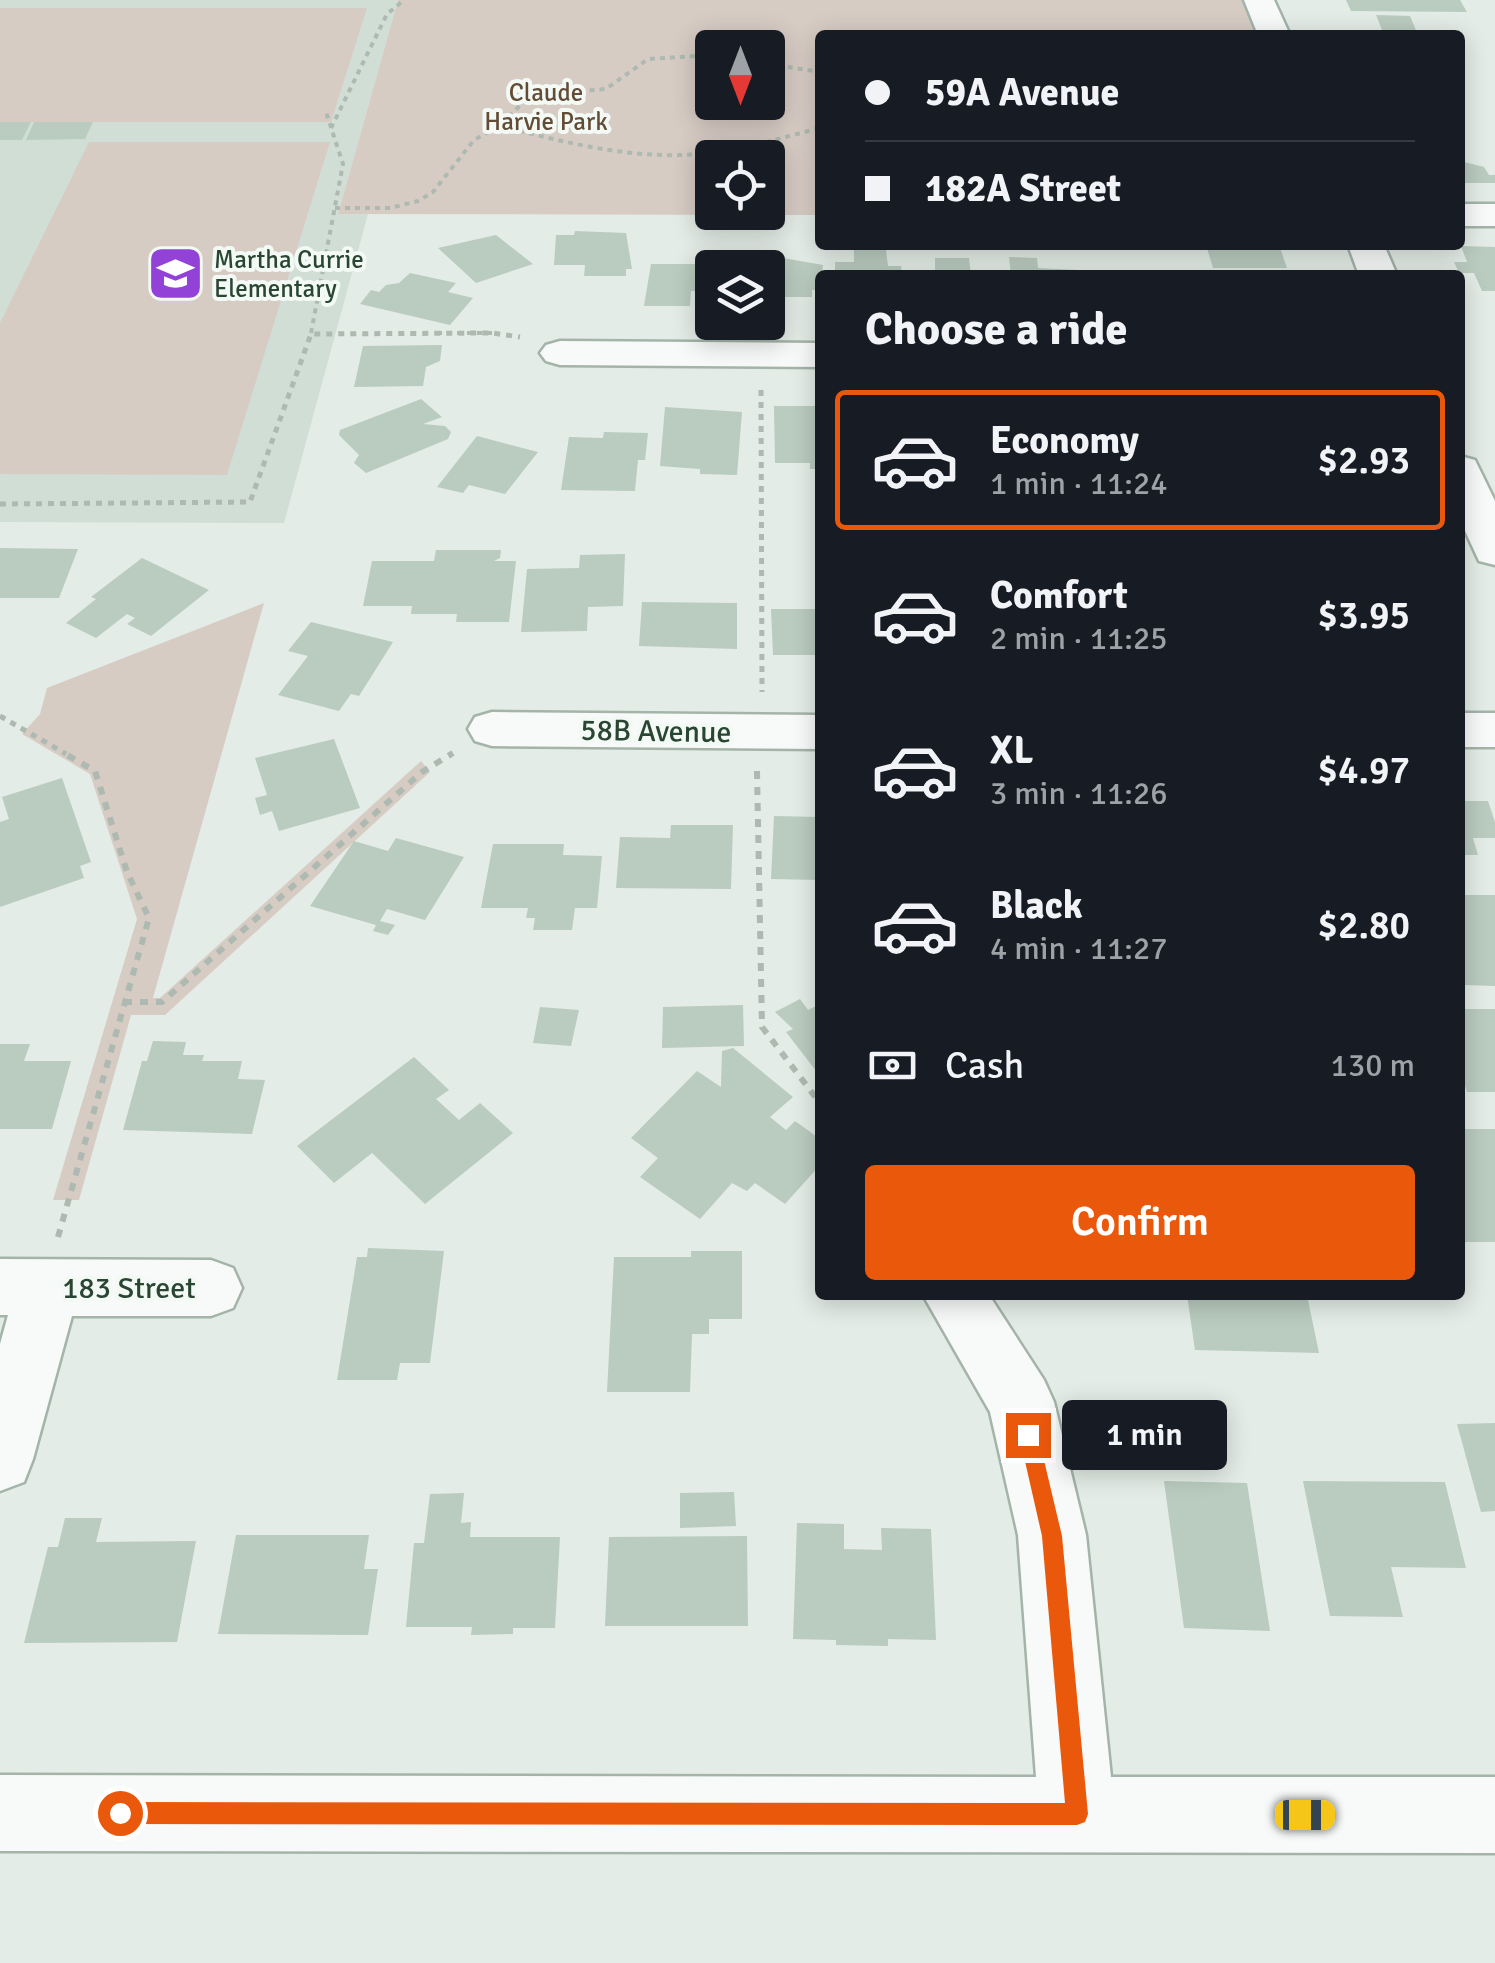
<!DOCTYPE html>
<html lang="en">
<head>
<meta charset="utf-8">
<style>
  :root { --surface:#171b24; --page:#20242c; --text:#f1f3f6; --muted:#9ea1a6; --line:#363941; --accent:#ea580c }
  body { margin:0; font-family:Signika,sans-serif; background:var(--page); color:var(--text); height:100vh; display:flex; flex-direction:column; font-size:38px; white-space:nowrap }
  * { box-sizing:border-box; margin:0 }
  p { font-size:32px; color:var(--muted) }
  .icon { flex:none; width:55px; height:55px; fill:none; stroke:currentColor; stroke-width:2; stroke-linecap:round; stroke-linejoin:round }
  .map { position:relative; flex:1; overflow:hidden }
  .side { position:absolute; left:815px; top:270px; width:650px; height:1030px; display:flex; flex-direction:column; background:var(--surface); border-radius:10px; box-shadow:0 5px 25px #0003 }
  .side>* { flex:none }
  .hud { position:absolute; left:815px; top:30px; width:650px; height:220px; border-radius:10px; box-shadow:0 5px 25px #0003; display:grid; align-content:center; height:220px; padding:0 50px; background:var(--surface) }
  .needle { width:65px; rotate:180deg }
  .controls { position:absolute; left:695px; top:30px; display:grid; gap:20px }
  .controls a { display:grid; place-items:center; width:90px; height:90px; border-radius:10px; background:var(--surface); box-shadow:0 5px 25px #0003; font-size:50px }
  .end { position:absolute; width:45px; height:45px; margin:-22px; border:12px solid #ea580c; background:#fff; box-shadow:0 0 0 5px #fff }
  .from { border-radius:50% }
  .bubble { position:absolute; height:70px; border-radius:10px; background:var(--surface); box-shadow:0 5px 25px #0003; font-size:32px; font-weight:600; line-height:70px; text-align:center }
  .car { position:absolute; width:30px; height:60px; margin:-30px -15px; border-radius:12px; box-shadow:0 0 8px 2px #0007; background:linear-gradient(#f5c518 24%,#345 0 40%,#f5c518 0 76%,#345 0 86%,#f5c518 0) }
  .hud b { display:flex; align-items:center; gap:35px; height:95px; font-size:38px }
  .hud b+b { border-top:2px solid var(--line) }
  .hud i { width:25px; height:25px; background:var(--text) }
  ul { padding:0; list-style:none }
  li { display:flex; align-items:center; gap:30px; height:140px; margin:0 20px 15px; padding:0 30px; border:5px solid transparent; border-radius:10px }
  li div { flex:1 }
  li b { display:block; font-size:38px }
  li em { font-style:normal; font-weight:600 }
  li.active { border-color:var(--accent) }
  li>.icon { width:90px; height:90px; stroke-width:1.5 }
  h2 { padding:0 50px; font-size:45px; line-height:120px }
  .pay { display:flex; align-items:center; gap:25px; height:110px; padding:0 50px; font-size:38px }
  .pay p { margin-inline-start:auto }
  .primary-button { display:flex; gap:20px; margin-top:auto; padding:20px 50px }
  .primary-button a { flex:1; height:115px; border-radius:10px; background:var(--accent); color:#fff; font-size:40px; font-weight:600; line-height:115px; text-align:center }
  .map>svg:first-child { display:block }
  .built { fill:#d1ded5 }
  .green { fill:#d7ccc4; fill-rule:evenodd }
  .building { fill:#bacbbf }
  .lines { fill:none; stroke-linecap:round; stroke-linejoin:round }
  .minor-casing { stroke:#a4b4a9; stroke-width:5 }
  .path-far2 { stroke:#adb9b1; stroke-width:4; stroke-dasharray:5 5; stroke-linecap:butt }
  .path-far1 { stroke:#adb9b1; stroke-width:5; stroke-dasharray:6 6; stroke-linecap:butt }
  .path { stroke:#adb9b1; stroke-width:6; stroke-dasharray:8 8; stroke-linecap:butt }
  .minor { fill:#f7faf8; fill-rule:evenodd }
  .route { fill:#ea580c }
  .labels { text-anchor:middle; stroke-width:8; stroke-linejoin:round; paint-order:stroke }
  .far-park-label { font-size:25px; fill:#634c36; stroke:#f3f9f5 }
  .far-poi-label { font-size:25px; fill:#2a4633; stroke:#f3f9f5; text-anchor:start }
  .street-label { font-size:30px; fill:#2a4633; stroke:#f3f9f5 }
</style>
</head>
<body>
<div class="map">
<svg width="1495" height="1963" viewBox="0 0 1495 1963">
  <rect width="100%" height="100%" fill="#e3ece6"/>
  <path class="built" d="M0,0H398L338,214H368L284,523L0,522Z"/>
  <path class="green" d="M398,0H1245L1258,35H820V215L338,214ZM712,48H768V102H712ZM712,158H768V212H712Z
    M0,8H367L331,122H0Z
    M89,142H330L227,475L0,474V323Z
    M264,603L153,998H160L421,761L430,772L165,1015H131L79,1200H53L137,919L90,774L22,734L40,714L47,688Z"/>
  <path class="building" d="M1346,0H1460L1467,12L1351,11Z
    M1376,15L1410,16L1418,35H1384Z
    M0,122H31L22,140H0Z
    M34,122H93L85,139L26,140Z
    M1460,161L1484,167L1489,175H1495V183H1460Z
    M575,231L626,233L632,269H626V276H584L585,265H554L556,235H574Z
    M496,235L533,264L476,283L438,248Z
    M1206,245H1279L1287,268H1213Z
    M1461,246L1495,247V291H1482L1474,273H1459L1454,262H1467Z
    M854,250H886L888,266H901L902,275H835V262H854Z
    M777,257L823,265L820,290H812V297H780V308H768V268H745V261H771Z
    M1009,257L1037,258L1038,268L1079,270V275H1011Z
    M935,258H969L971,275H935Z
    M651,264H712V291H691L690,306H644Z
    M410,273L456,283L448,292L473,298L450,325L360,304L371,290L379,292L386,285L399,283Z
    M442,345L440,361L426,367L423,386L354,387L363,346Z
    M421,399L442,417L423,424L445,426L451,432L448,439L366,473L354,463L359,455L339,435L340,430Z
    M774,406H819L820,469H810V463H775Z
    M665,407L742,412L737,475L700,474V469L660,466Z
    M604,432L648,433L645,460H638L635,491L561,490L569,437L603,438Z
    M477,436L538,452L505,494L469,485L463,493L437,487Z
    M0,548L78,549L59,598H0Z
    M436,550H501L500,558L494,561H516L509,622H456L457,614H411L412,606H363L372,561H434Z
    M625,554L623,606L588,607L587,631L521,632L527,569L579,568L580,555Z
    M142,558L209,590L151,636L127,624L135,618L127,614L96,638L66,623L96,599L91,597Z
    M642,602L737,603V649L639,646Z
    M771,609H820V655H773Z
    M311,622L393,642L359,696L351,694L339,711L278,695L308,656L288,651Z
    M334,739L360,808L279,831L272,811L260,815L255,798L267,795L255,758Z
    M62,778L91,862L80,866L84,878L0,907V822L9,819L2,797Z
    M1460,801H1488L1495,822V838H1473L1478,855H1460Z
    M774,816L820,817V880L771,879Z
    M671,825H733L731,889L616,888L620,837L670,838Z
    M396,838L464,857L425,920L387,909L380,921L395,925L388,935L373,931L376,925L310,906L354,841L388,851Z
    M493,844H564L563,855L602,856L597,908H575L572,930H533L535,918H526L528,908H481Z
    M1460,895H1495V986L1465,985L1460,969Z
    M800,999L808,1010L820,1004V1076L786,1032L793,1029L775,1012Z
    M743,1005L744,1046L662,1048L663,1007Z
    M540,1007L579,1010L571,1046L533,1043Z
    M1460,1009H1495V1092H1467L1460,1069Z
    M153,1041L186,1042L183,1055H204L202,1061H242L238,1079L265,1080L252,1134L123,1130L142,1061H147Z
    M0,1044H30L24,1061H71L52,1129H0Z
    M733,1048L793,1097L770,1117L786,1130L795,1121L820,1139V1165L785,1204L755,1183L747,1191L732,1183L700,1219L640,1177L658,1158L631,1138L697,1071L721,1087L722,1051Z
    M414,1057L449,1090L436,1099L459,1120L480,1103L513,1133L425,1204L372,1153L334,1183L297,1146Z
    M1460,1129H1495V1242H1460Z
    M368,1248L444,1251L430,1363H400L397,1380H337L357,1257H367Z
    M691,1251H742V1319H709V1334H692L690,1392H607L614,1257H691Z
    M1187,1295H1307L1319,1353L1195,1350Z
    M1495,1423V1511L1481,1512L1457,1424Z
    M1164,1481L1247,1483L1270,1631L1184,1628Z
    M1303,1481L1445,1482L1466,1568L1391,1567L1403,1617L1330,1616Z
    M734,1492L736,1526L680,1528V1493Z
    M464,1493L461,1523L471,1522L470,1537H560L555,1628H513V1634L471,1635L472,1627H406L414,1543H424L430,1494Z
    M65,1518H102L96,1542L196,1541L177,1642L24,1643L48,1547H58Z
    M797,1523L844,1524V1549L882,1550L881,1528L931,1529L936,1640L888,1639V1646L836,1645V1640L793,1639Z
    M236,1535H369L364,1569H378L368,1635L218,1634Z
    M747,1536L748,1626H605L609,1537Z"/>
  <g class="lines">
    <defs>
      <path id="minor" d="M1244,0H1274L1290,35H1258Z
        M1460,204H1495V226H1460Z
        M1348,245H1384L1397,275H1359Z
        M560,341L820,343V367L560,365L546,361L540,353L546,345Z
        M1460,456L1475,460L1495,501V565L1479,561L1460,520Z
        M492,712L820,715V749L492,746L475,741L468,729L475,717Z
        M1460,713H1495V747H1460Z
        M0,1259L211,1260L233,1268L242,1288L233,1308L211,1316H72L33,1459L24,1482L0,1491V1344L8,1315H0Z
        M923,1295H989L1044,1380L1054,1402L1086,1535L1111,1777H1495V1853L0,1851V1775L1036,1777L1018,1535L990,1412Z"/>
    </defs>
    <use href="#minor" class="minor-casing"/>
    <path class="path-far2" d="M768,64L820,72
      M500,126C564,142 632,160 699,154C740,151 780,138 820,128
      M331,128L387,14L404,0
      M335,208H390L418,201L433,192L474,140L500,126L530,95L606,89L648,59L712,55
      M311,333L343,164L325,109
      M437,333H494"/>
    <path class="path-far1" d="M761,390L762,692
      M0,504L250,502L311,334L492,333L520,337
      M0,716L66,754"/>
    <path class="path" d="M757,771L762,1027L820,1103
      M124,1002H162L422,772L453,753
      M58,1237L149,918L127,872L95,771L62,752"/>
    <use href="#minor" class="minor"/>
  </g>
  <path class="route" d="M1028,1426L1038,1435L1062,1536L1088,1814L1085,1822L1077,1825L120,1824L112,1821L109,1813L112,1805L120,1802L1065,1803L1042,1536L1019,1435Z"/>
  <defs>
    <symbol id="school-square" viewBox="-11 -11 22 22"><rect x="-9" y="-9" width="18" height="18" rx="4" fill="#9342d8" stroke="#f3f9f5"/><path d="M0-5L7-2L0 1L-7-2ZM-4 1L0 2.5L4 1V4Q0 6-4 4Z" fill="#fff"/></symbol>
  </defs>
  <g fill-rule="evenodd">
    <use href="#school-square" x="144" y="242" width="63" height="63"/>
  </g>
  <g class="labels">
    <g class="far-park-label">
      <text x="546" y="101">Claude<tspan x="546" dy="29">Harvie Park</tspan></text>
    </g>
    <g class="far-poi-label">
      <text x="214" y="268">Martha Currie<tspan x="214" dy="29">Elementary</tspan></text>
    </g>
    <g class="street-label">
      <text transform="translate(656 731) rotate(1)" y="10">58B Avenue</text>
      <text x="129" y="1298">183 Street</text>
    </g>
  </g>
</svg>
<div class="controls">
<a><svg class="needle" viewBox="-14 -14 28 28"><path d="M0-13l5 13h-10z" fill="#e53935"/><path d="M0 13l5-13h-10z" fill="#9ea1a6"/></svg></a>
<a><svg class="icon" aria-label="locate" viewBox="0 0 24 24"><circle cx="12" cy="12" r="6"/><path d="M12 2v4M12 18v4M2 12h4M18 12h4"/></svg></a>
<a><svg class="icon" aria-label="layers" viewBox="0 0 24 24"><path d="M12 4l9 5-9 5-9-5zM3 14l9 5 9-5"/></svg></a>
</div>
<i class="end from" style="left:120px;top:1813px"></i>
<i class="end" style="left:1028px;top:1435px"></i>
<div class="bubble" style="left:1062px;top:1400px;width:165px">1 min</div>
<i class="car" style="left:1305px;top:1815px;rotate:90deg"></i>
<div class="hud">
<b><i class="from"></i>59A Avenue</b>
<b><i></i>182A Street</b>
</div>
<section class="side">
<h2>Choose a ride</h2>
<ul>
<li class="active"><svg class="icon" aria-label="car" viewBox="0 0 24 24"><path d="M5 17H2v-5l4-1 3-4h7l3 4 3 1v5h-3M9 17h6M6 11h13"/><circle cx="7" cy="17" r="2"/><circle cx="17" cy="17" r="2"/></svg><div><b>Economy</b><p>1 min · 11:24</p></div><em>$2.93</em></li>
<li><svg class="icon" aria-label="car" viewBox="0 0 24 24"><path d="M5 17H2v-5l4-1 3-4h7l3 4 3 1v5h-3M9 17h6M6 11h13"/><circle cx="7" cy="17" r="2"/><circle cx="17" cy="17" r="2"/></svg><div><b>Comfort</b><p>2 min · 11:25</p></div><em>$3.95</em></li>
<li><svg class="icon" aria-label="car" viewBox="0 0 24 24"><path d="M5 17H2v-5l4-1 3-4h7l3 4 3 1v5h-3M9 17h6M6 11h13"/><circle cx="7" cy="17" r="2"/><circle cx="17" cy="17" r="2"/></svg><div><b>XL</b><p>3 min · 11:26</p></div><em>$4.97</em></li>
<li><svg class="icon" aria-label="car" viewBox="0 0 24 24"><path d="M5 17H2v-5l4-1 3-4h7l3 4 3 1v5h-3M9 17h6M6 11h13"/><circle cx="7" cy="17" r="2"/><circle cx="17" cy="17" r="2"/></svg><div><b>Black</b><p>4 min · 11:27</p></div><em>$2.80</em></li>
</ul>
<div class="pay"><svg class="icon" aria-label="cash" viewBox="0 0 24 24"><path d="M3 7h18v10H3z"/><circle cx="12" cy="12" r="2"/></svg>Cash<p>130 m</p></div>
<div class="primary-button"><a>Confirm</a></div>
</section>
</div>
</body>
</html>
